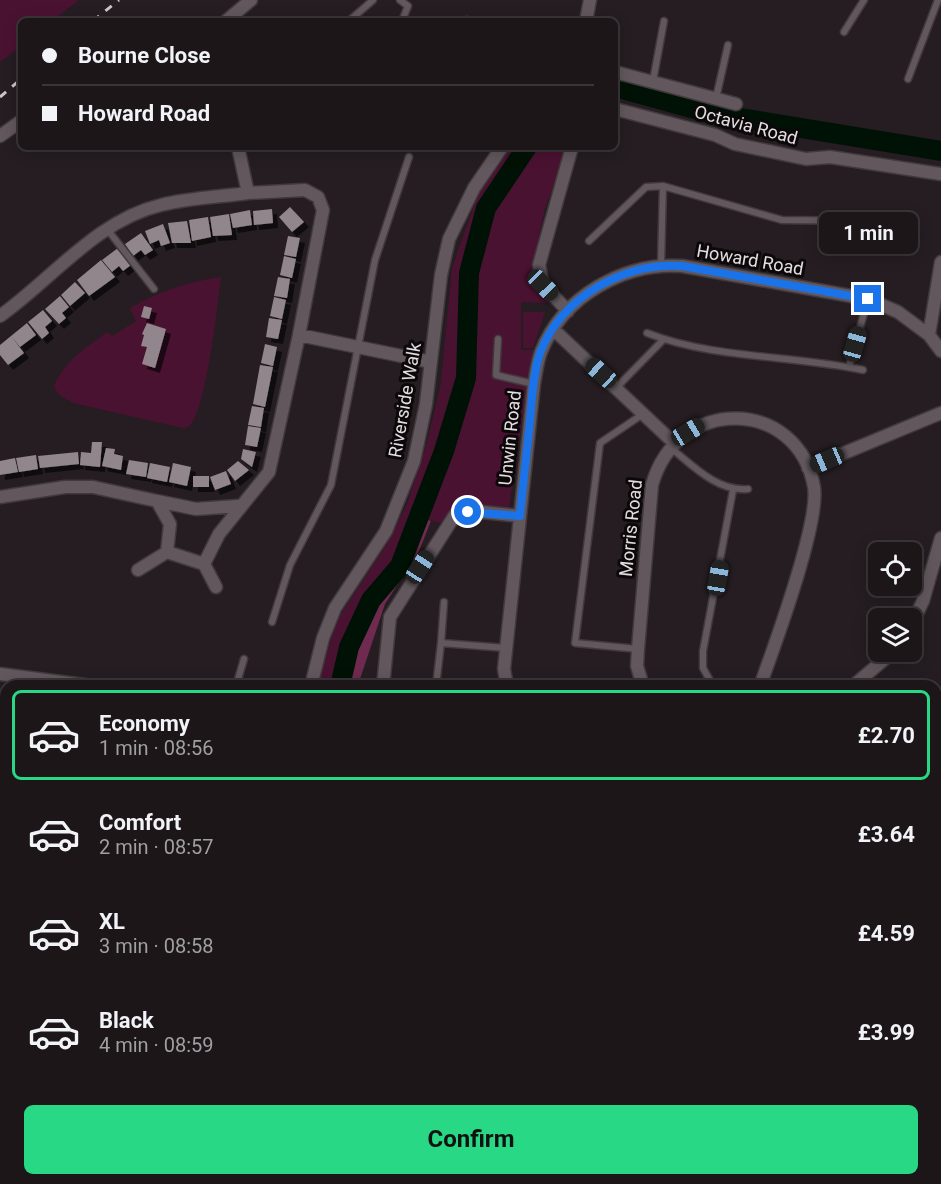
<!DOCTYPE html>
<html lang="en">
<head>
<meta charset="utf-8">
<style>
  :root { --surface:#1c1619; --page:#251f22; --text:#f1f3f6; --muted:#a09fa2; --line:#3a3538; --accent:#28d885 }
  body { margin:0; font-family:Roboto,sans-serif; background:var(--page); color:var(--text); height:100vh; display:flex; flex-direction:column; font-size:22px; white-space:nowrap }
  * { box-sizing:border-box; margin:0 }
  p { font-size:20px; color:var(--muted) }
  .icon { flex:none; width:33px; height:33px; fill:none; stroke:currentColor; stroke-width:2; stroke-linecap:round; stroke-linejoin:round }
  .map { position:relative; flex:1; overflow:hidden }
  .side { position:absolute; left:0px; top:680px; width:942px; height:506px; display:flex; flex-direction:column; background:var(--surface); border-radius:18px 18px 0 0; box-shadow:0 3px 15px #0003,0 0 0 2px var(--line) }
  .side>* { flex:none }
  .hud { position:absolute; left:18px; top:18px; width:600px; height:132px; border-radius:9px; box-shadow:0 3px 15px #0003,0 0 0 2px var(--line); display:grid; align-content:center; height:132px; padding:0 24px; background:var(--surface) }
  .tools { position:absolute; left:868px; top:542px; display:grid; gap:12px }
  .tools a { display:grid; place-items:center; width:54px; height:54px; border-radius:9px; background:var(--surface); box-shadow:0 3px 15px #0003,0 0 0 2px var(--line); font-size:30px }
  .end { position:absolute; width:27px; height:27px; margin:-14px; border:8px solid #1a73e8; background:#fff; box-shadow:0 0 0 3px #fff }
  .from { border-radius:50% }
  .bubble { position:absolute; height:42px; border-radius:9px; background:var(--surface); box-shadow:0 3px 15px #0003,0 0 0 2px var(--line); font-size:20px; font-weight:700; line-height:42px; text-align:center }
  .car { position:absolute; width:18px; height:36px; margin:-18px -9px; border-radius:8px; box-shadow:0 0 4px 2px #0007; background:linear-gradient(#222 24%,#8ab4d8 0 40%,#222 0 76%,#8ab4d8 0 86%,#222 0) }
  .hud b { display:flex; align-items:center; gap:21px; height:57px; font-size:22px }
  .hud b+b { border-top:2px solid var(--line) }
  .hud i { width:15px; height:15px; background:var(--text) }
  ul { padding:10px 0 0; list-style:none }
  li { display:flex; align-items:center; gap:18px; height:90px; margin:0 12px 9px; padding:0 12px; border:3px solid transparent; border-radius:9px }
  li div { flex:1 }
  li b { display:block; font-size:22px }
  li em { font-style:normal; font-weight:700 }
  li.on { border-color:var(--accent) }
  li>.icon { width:54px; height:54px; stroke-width:1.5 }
  .primary-button { display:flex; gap:12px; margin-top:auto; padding:12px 24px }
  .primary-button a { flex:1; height:69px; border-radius:9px; background:var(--accent); color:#111; font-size:24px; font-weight:700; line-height:69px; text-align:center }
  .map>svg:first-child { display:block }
  .green { fill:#4a1231 }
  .forest { fill:#6f2a4f }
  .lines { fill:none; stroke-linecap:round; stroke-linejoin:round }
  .river { stroke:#001205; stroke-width:20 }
  .building { fill:#91868b; filter:url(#shadow) }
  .service-casing { stroke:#413a3d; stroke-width:9 }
  .minor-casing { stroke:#413a3d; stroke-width:15 }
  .tertiary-casing { stroke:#413a3d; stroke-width:18 }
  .service { stroke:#61575c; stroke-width:6 }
  .minor { stroke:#61575c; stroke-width:12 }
  .tertiary { stroke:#61575c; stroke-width:15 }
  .rail { stroke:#cbc4c7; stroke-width:3; stroke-dasharray:8 8; stroke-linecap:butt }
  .route { stroke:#1a73e8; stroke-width:8 }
  .labels { text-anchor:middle; stroke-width:6; stroke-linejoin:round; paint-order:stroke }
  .street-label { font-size:18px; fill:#e3dde0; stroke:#0c080a }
</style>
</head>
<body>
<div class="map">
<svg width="941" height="1184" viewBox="0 0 941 1184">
  <defs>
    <filter id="shadow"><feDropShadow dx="5" dy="5" stdDeviation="0" flood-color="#0009"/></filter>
  </defs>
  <rect width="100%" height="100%" fill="#251d21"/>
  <path class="green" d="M0,0H79L52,21H21V46L0,62Z
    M508,147H523L482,206L464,275L463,359L456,391L422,495L402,546L370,593L345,641L335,685L317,686L337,620L387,544L407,504L427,442L441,383L452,268L480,188Z
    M533,147H568L545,208L530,279L551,303L521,302V350H533L509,507L507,511L451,512L441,523L425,519L466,403L471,378L473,279L490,211Z
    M221,277C217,308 207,405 190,426L183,428L73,403L59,395L54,387C62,363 88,346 107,332L112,336L136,321L130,308C159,291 188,282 221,277Z
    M523,312H545L533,348H523Z"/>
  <path class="forest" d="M425,519L431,521L419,551L385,604L358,685H346L357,646L372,608L405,566Z
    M0,1013L6,1014V1069H0Z
    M941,1047V1184H653L647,1179H936V1048Z
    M195,1179H281V1184H196Z"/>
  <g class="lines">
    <path class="river" d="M615,87L710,113L941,151
      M340,686L349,647L371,600L400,566L444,451L466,378L469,273L486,208L527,147
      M266,1179V1184"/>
  </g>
  <path class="building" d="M290,207L304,222L292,232L279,217Z
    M272,209L273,223L254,225L253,211Z
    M250,210L252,225L233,228L230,214Z
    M229,214L232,235L213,236L210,217Z
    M208,217L211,237L192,241L189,220Z
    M187,221L191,243H172L168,223Z
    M163,224L170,243L161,246L159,240L150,244L145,231Z
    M141,233L153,250L145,255L141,250L133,256L125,244Z
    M288,236L300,238L296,257L284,255Z
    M118,248L131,265L123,271L119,266L112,272L102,260Z
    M284,256L296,259L292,278L280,275Z
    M101,260L115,277L89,296L77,280Z
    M278,277L290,279L287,298L274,296Z
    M75,282L85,293L70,306L61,295Z
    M60,296L69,307L62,313L66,318L59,324L45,309Z
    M274,297L286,300L282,319L270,316Z
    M144,306L152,308L149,319L141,317Z
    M43,310L52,321L45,327L49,333L42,339L28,322Z
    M269,318L282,320L278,339L266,337Z
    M27,323L36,335L20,347L11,336Z
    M147,323L166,329L155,368L142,364L147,347L141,346L144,335L142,334Z
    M11,336L24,353L8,365L0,355V345Z
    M265,344L277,347L273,366L261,363Z
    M260,365L273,367L265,407L253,404Z
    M252,406L264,408L261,427L248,425Z
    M248,426L261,428L257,447L245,445Z
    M92,442H102L100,467L80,465L81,452L91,453Z
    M106,448L115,449L114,454L123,456L121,470L102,466Z
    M243,449L256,452L252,467L241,459Z
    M78,452L79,464L40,468L38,456Z
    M36,455L38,469L19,472L16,458Z
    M15,458L18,472L0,475V461Z
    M129,460L148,463L146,477L126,474Z
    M238,461L249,470L235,481L227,470Z
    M150,463L170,467L167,482L147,478Z
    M173,463L191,467L187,486L169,482Z
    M226,471L231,484L215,490L210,477Z
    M193,476H209V487H193Z
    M936,835H941V918H938Z
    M936,981L941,1006V1075H936Z
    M0,1091L6,1092V1104H0Z
    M318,1179L456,1180V1184H318Z
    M483,1179H502V1184H483Z"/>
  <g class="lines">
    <defs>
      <path id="service" d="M400,0L408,6L402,21
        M349,21L373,0
        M466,21L467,20
        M844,32L864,0
        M908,79L938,0
        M653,81L664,21
        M716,98L728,45
        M107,229L154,289
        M589,241L646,187L663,186L782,220L880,221
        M661,265L663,186
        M647,333C713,359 793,355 863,370
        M498,339L496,375L534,384
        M849,367L868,299
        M617,387L663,340
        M671,448C693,466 718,492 748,489
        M444,602L441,643L506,648
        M272,622L290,565L331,485L375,260L409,157
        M638,649L575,643L600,443L643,414
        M236,686L244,659
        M436,686L441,643
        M713,686L703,668V651L733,490
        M0,739L6,740
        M936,830L941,828
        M4,1084H6
        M0,1153H6
        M78,1179V1184
        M467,1179V1184
        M148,1184V1179
        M224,1184V1179
        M289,1184V1179"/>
      <path id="minor" d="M226,21L251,0
        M586,21L590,0
        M615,72L736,104
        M615,109L715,135L735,144L806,159L830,157L941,174
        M0,136L21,121
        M238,147L248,193L305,190L318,197L323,210L299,335
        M568,311L543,285L539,265L572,147
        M0,316C52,279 97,220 161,205C189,198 219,197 248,193
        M553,329L674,443
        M929,335L941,262
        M808,468L941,413
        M0,497L65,487H93L157,501L170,524L167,552L138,570
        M157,501L196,509L238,506
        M167,552L204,564L219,534L269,472L299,335L431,362
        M204,564L216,587
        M912,624L923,601L941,538
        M0,674L92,686
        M311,686L323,638L335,608L386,531L414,461L426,404L441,275L449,239L474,188L502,147
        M383,686L390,617L455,515L473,511L520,516
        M507,686L504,669L534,384C536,374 537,362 541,352C563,296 624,262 682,266L868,299L898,312L929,335L941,351
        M643,686L637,666L638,649L652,485C677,395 798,397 814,487C820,523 774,647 760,686
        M853,686L894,651
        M0,794H6"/>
      <path id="tertiary" d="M936,804L941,802
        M0,900L6,902"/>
    </defs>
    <use href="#service" class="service-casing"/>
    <use href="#minor" class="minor-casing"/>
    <use href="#tertiary" class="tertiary-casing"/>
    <use href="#service" class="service"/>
    <use href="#minor" class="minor"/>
    <use href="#tertiary" class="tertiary"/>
    <path class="rail" d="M93,21L119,0
      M0,97L21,79"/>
  </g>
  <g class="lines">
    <path class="route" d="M468,512L520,516C523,484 527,452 530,420C532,399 533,373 540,353C562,296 625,262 682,266L868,299"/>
  </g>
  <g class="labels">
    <g class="street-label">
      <text transform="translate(746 125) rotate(15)" y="6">Octavia Road</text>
      <text transform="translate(750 260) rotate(10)" y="6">Howard Road</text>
      <text transform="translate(405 400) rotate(-80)" y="6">Riverside Walk</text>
      <text transform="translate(510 438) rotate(-84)" y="6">Unwin Road</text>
      <text transform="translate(631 528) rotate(-84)" y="6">Morris Road</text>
    </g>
  </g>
</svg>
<div class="tools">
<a><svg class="icon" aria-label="locate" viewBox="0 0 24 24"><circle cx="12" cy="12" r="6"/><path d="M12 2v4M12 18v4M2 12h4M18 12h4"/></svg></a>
<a><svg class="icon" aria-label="layers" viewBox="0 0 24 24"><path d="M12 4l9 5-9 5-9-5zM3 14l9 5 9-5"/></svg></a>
</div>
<i class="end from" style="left:468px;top:512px"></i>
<i class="end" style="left:868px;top:299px"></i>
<div class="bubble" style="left:819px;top:212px;width:99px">1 min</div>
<i class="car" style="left:543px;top:285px;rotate:136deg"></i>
<i class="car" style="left:855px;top:344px;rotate:16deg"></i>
<i class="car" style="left:601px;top:373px;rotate:312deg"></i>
<i class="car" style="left:688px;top:432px;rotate:59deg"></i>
<i class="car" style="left:827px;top:460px;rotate:247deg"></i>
<i class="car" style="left:420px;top:567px;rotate:33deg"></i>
<i class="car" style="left:718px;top:578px;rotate:10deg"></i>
<div class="hud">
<b><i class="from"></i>Bourne Close</b>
<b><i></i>Howard Road</b>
</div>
<section class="side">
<ul>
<li class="on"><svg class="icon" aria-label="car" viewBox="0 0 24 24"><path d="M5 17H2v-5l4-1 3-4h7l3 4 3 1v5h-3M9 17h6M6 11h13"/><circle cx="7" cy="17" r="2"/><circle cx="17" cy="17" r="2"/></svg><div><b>Economy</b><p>1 min · 08:56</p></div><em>£2.70</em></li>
<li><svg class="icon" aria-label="car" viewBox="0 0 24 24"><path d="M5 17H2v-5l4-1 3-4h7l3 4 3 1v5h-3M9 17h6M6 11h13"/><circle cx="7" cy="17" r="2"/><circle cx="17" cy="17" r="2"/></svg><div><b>Comfort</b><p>2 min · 08:57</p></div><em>£3.64</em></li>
<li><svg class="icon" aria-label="car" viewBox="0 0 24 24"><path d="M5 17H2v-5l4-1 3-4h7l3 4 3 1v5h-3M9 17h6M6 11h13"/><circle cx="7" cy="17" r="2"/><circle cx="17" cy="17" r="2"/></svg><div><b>XL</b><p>3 min · 08:58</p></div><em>£4.59</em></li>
<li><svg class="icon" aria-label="car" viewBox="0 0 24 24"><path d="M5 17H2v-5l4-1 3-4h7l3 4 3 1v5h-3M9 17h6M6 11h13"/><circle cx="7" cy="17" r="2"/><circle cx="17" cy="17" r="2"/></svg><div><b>Black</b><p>4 min · 08:59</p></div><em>£3.99</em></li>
</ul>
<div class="primary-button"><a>Confirm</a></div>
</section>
</div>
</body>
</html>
